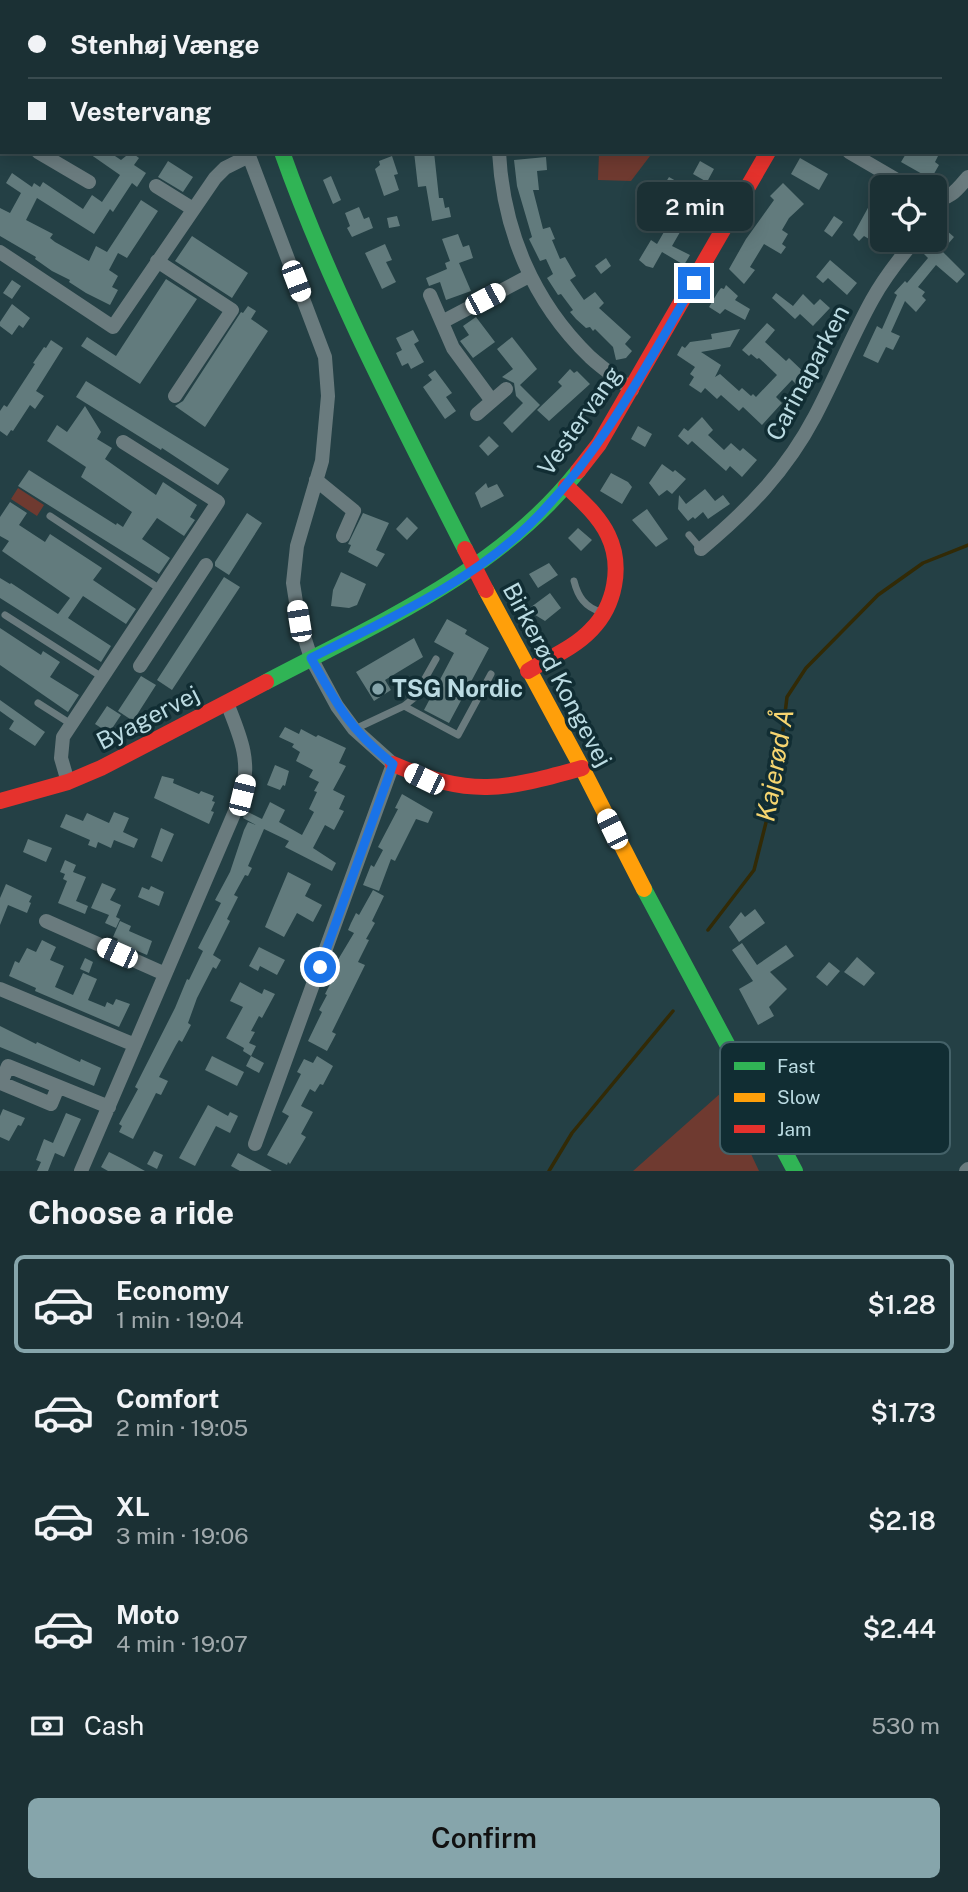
<!DOCTYPE html>
<html lang="en">
<head>
<meta charset="utf-8">
<style>
  :root { --surface:#1b3034; --page:#283c40; --text:#f1f3f6; --muted:#a0a9ac; --line:#394b4f; --accent:#86a5ab }
  body { margin:0; font-family:"Public Sans",sans-serif; background:var(--page); color:var(--text); height:100vh; display:flex; flex-direction:column; font-size:26px; white-space:nowrap }
  * { box-sizing:border-box; margin:0 }
  p { font-size:23px; color:var(--muted) }
  .icon { flex:none; width:38px; height:38px; fill:none; stroke:currentColor; stroke-width:2; stroke-linecap:round; stroke-linejoin:round }
  .map { position:relative; height:1171px; overflow:hidden }
  .drawer { display:flex; flex-direction:column; background:var(--surface); flex:1 }
  .drawer>* { flex:none }
  .hud { position:absolute; left:0px; top:0px; width:970px; height:154px; box-shadow:0 4px 18px #0003,0 0 0 2px var(--line); display:grid; align-content:center; height:154px; padding:0 28px; background:var(--surface) }
  .tools { position:absolute; left:870px; top:175px; display:grid; gap:14px }
  .tools a { display:grid; place-items:center; width:77px; height:77px; border-radius:10px; background:var(--surface); box-shadow:0 4px 18px #0003,0 0 0 2px var(--line); font-size:35px }
  .end { position:absolute; width:32px; height:32px; margin:-16px; border:9px solid #1a73e8; background:#fff; box-shadow:0 0 0 4px #fff }
  .from { border-radius:50% }
  .bubble { position:absolute; height:49px; border-radius:10px; background:var(--surface); box-shadow:0 4px 18px #0003,0 0 0 2px var(--line); font-size:23px; font-weight:600; line-height:49px; text-align:center }
  .car { position:absolute; width:21px; height:42px; margin:-21px -10px; border-radius:9px; box-shadow:0 0 5px 2px #0007; background:linear-gradient(#fff 24%,#345 0 40%,#fff 0 76%,#345 0 86%,#fff 0) }
  .hud b { display:flex; align-items:center; gap:24px; height:66px; font-size:26px }
  .hud b+b { border-top:2px solid var(--line) }
  .hud i { width:18px; height:18px; background:var(--text) }
  ul { padding:0; list-style:none }
  li { display:flex; align-items:center; gap:21px; height:98px; margin:0 14px 10px; padding:0 14px; border:4px solid transparent; border-radius:10px }
  li div { flex:1 }
  li b { display:block; font-size:26px }
  li em { font-style:normal; font-weight:600 }
  li.current { border-color:var(--accent) }
  li>.icon { width:63px; height:63px; stroke-width:1.5 }
  h2 { padding:0 28px; font-size:32px; line-height:84px }
  .pay { display:flex; align-items:center; gap:18px; height:77px; padding:0 28px; font-size:26px }
  .pay p { margin-inline-start:auto }
  .cta { display:flex; gap:14px; margin-top:auto; padding:14px 28px }
  .cta a { flex:1; height:80px; border-radius:10px; background:var(--accent); color:#111; font-size:28px; font-weight:600; line-height:80px; text-align:center }
  .map>svg:first-child { display:block }
  .green { fill:#6f3a30 }
  .lines { fill:none; stroke-linecap:round; stroke-linejoin:round }
  .stream { stroke:#322a06; stroke-width:3.5 }
  .building { fill:#627b7d }
  .lane { stroke:#6a7b7e; stroke-width:7 }
  .street { stroke:#6a7b7e; stroke-width:14 }
  .fast { stroke:#30b455; stroke-width:16 }
  .slow { stroke:#ff9f0a; stroke-width:16 }
  .jam { stroke:#e5322d; stroke-width:16 }
  .jam-bridge { stroke:#e5322d; stroke-width:16 }
  .route { stroke:#1a73e8; stroke-width:9 }
  .poi-dot { fill:#86a5ab; stroke:#112d33; stroke-width:2.5 }
  .labels { text-anchor:middle; stroke-width:7; stroke-linejoin:round; paint-order:stroke }
  .street-label { font-size:24px; fill:#bbdbe2; stroke:#112d33 }
  .poi-label { font-size:24px; font-weight:bold; fill:#bbdbe2; stroke:#112d33; text-anchor:start }
  .water-label { font-size:26px; font-style:italic; fill:#f6d570; stroke:#112d33 }
  .key { fill:#112d33; stroke:#446168; stroke-width:2 }
  .key-label { font-size:19px; fill:#bbdbe2 }
</style>
</head>
<body>
<div class="map">
<svg width="968" height="1171" viewBox="0 0 968 1171">
  <rect width="100%" height="100%" fill="#244045"/>
  <path class="green" d="M632,0H739L631,2Z
    M599,152H653L631,181L598,180Z
    M18,488L44,505L37,516L11,499Z
    M722,1092L759,1171H633Z"/>
  <g class="lines">
    <path class="stream" d="M708,930L754,870L777,779L787,697L806,668L878,595L923,563L968,545
      M549,1171L572,1133L673,1011"/>
  </g>
  <path class="building" d="M87,152H109L121,160L131,152L139,158L134,165L146,173L137,187L132,183L113,212L110,209L94,234L37,198L26,220L53,234L50,238L55,242L89,261L96,246L107,252L141,200L158,211L127,258L118,253L109,270L118,276L112,287L118,290L110,305L86,293L69,282L70,280L52,271L35,259L36,257L0,236V208L10,213L21,193L6,183L12,173L32,187L34,183L40,187L43,182L83,209L92,195L102,202L120,175Z
    M414,152H434L439,198H443L445,208L449,207L451,217L432,221L426,186L418,187Z
    M907,152H917L924,156L926,152H940L935,162L939,165L931,179L901,162Z
    M392,156L398,174L394,175L399,190L384,196L375,169L380,165L379,161Z
    M546,157L547,170L537,171L539,190H533L543,229L550,227L555,239L552,240L560,259L565,257L576,276L570,280L584,300L595,292L604,303L599,308L631,337L625,344L632,351L626,358L616,360L613,347L595,329L593,331L590,327L586,328L576,319L570,312L573,310L561,294L558,295L547,278L553,274L546,259L540,261L529,239L532,237L517,186L514,160Z
    M800,158L828,174L819,190L791,174Z
    M168,161L193,177L183,192L158,177Z
    M700,161L714,169L707,182L693,174Z
    M331,176L341,200L333,204L323,180Z
    M669,177L683,185L681,189L701,201L712,181L721,186L703,220L691,213L672,246L690,255L684,265L662,252L653,268L646,266L639,260L651,240L657,244L679,206L658,195Z
    M783,183L804,204L789,218L782,230L788,234L782,244L786,247L781,254L764,244L750,267L755,270L744,284L729,269L746,239L774,200L770,196Z
    M869,206L878,211L876,215L882,218V239L879,245L864,236L859,241L853,235Z
    M359,207L364,219L369,217L373,228L352,237L347,228L350,226L345,213Z
    M397,216L400,226L389,228L387,218Z
    M834,216L843,222L832,237L824,231Z
    M946,230L954,237L942,251L965,274L957,283L936,265L918,287L925,292L922,296L926,300L916,312L905,301L891,332L900,336L893,350L886,347L878,363L863,356L877,326L882,329L897,295L894,293L905,281L907,283L928,258L924,254Z
    M458,234L463,247L469,245L473,258L459,263L471,291L446,300L440,282L429,286L426,278L447,269L445,263L450,261L442,239Z
    M192,236L248,273L232,298L175,261Z
    M385,244L392,260L386,262L396,282L382,289L365,253Z
    M606,258L611,266L601,274L595,266Z
    M830,260L857,283L847,295L828,278L823,283L816,277Z
    M166,279L197,299L140,384L81,346L87,337L116,356Z
    M12,280L21,286L12,299L3,293Z
    M726,285L738,296L735,300L750,309L745,320L725,309L720,314L709,307L718,292L721,288L724,289Z
    M776,293L793,306L803,294L814,305L820,299L830,308L813,326L800,314L795,319L772,298Z
    M12,304L30,318L23,328L19,325L12,335L0,326V322Z
    M248,306L256,311L251,319L268,331L205,427L175,406L183,401L241,312L243,313Z
    M476,317L495,342L473,358L460,341L469,335L463,326Z
    M767,323L775,330L765,342L786,361L789,358L811,379L802,390L792,380L776,397L782,403L762,425L743,407L739,411L721,395L717,399L705,388L701,393L689,385L694,377L690,374L695,367L677,355L682,346L685,348L690,342L712,339L711,334L740,329L730,347L701,352L721,365L715,377L720,374L739,391L742,388L751,396L753,394L756,397L777,375L759,358L757,359L751,354L749,356L742,350Z
    M413,330L419,341L414,344L424,362L411,369L408,363L402,366L396,353L402,350L396,338Z
    M512,337L537,369L520,385L540,405L512,433L503,423L523,403L516,396L514,383L502,377L513,369L497,349Z
    M51,340L63,348L36,391L44,396L35,409L30,405L13,431L11,430L7,436L0,431V411L4,405L7,407L35,364L33,363L44,347L46,348Z
    M570,369L574,373L577,371L590,384L549,421L537,410L562,386L558,382Z
    M435,370L452,393L446,397L456,411L445,419L423,387L432,380L428,375Z
    M86,381L229,469L218,485L162,448L161,450L76,397Z
    M85,406L101,432L97,439L112,448L105,459L156,495L163,482L197,505L190,517L195,520L184,536L157,518L142,539L170,558L159,574L18,486L29,470L116,525L117,523L123,527L132,512L81,477L86,467L47,441L57,425L67,432Z
    M702,417L713,430L708,435L724,450L731,443L740,451L743,448L757,460L742,477L730,466L726,471L692,441L688,445L678,436L684,428L688,431Z
    M638,426L652,434L645,447L631,439Z
    M489,436L499,446L488,456L479,446Z
    M662,464L673,472L675,470L686,479L672,494L667,490L659,496L649,483Z
    M611,473L628,482L632,487L622,504L600,491Z
    M486,483L488,488L497,484L504,496L481,508L475,493Z
    M705,489L715,501L723,495L730,504L708,519L703,512L695,519L693,517L688,521L678,509L679,495L686,504Z
    M10,502L27,513L19,525L45,542L50,534L102,568L93,580L136,609L126,624L83,596L68,618L111,646L101,662L0,598V578L10,584L11,583L58,614L70,598L2,551L9,541L0,536V517Z
    M647,509L668,539L656,547L632,520Z
    M247,513L262,523L229,575L215,566V562Z
    M363,513L389,523L376,550L385,554L377,567L348,552L351,545L348,544Z
    M407,517L418,528L407,540L396,529Z
    M578,528L592,540L581,551L568,538Z
    M549,563L558,575L538,588L529,574Z
    M341,572L366,584L357,605L349,608L331,606L333,590Z
    M224,577L240,587L172,690L157,680Z
    M550,593L561,608L545,621L527,610Z
    M447,619L467,630L465,634L489,648L449,723L424,710L454,653L434,642Z
    M0,628L41,655L43,651L60,662L50,677L79,695L68,712L0,665Z
    M414,638L423,657L385,680L391,690L374,701L356,672Z
    M141,676L156,685L133,721L118,711Z
    M0,700L45,732L35,746L9,729L14,721L0,711Z
    M107,706L121,715L109,733L95,724Z
    M285,727L299,734L301,729L316,737L318,735L346,748L339,763L346,766L333,790L345,796L339,809L344,811L334,830L325,825L313,848L336,863L332,871L285,847L289,841L264,829L248,866L252,868L248,876L245,875L234,895L238,897L227,919L230,921L213,955L221,960L216,969L213,967L197,998L188,1023L191,1025L182,1042L179,1040L176,1045L159,1077L168,1081L161,1095L156,1093L133,1139L119,1132L122,1126L119,1124L138,1089L135,1087L175,1008L187,979L189,980L203,951L198,948L221,903L215,900L230,872L244,830L248,822L256,825L243,818L246,811L262,819L270,802L285,810L279,822L302,835L314,812L309,809L317,792L314,791L319,782L309,777L313,770L296,761L300,752L292,747L294,744L279,737Z
    M275,765L289,771L285,786L283,785L280,790L267,785Z
    M162,776L174,779L173,783L199,794L201,791L214,796L212,801L215,802L211,811L214,812L209,824L154,798Z
    M402,794L433,812L428,823L416,819L395,861L391,859L379,891L363,885L371,865L374,867L383,850L378,847L398,809L395,808Z
    M114,812L129,818L123,832L138,839L134,848L114,840L111,848L98,842L96,848L88,845L90,840L60,827L66,814L83,821L87,813L109,823Z
    M161,828L174,834L162,862L151,857Z
    M28,839L52,848L46,862L23,852Z
    M65,860L76,865L73,872L86,877L76,901L88,906L85,914L58,903L67,881L63,879L65,874L60,872Z
    M288,872L311,884L305,896L322,905L313,922L297,913L284,937L265,927Z
    M102,883L116,889L110,900L121,905L116,917L120,919L116,928L105,923L109,915L91,908Z
    M6,884L32,896L29,902L31,903L27,913L8,905L0,925V898Z
    M151,886L164,892L159,906L138,897L142,887L149,890Z
    M373,890L384,896L372,921L375,923L366,939L369,940L358,962L365,965L332,1032L336,1034L327,1051L308,1041L322,1012L319,1010L327,995L325,994L340,965L336,963L354,933L348,930L351,923L356,913L359,915Z
    M755,909L765,923L739,942L729,927L741,912L745,917Z
    M120,921L131,926L129,931L152,941L147,955L116,942L118,939L113,937Z
    M42,940L56,947L50,960L64,966L55,987L73,995L83,973L97,979L88,1000L105,1007L107,1002L113,1005L116,999L130,1004L119,1027L35,991L36,988L9,976L15,961L19,963L27,948L36,952Z
    M742,943L757,965L786,945L794,956L770,972L787,989L769,1007L774,1016L758,1025L739,989L753,981L732,950Z
    M259,947L285,960L277,975L260,966L258,971L249,966Z
    M857,957L875,973L864,986L844,972Z
    M85,958L93,962L89,973L80,969Z
    M829,962L840,971L827,986L816,977Z
    M240,982L262,994L264,989L275,994L262,1018L259,1016L251,1031L255,1032L249,1043L256,1046L251,1056L243,1051L244,1048L226,1038L243,1007L230,1001Z
    M0,1026L36,1044L37,1042L80,1062L81,1059L101,1068L94,1086L0,1047Z
    M212,1056L244,1072L237,1086L205,1070Z
    M251,1056L264,1063L259,1073L246,1066Z
    M317,1056L333,1066L323,1085L320,1084L315,1092L310,1089L301,1106L313,1112L301,1134L306,1137L290,1164L288,1162L287,1165L267,1155L289,1116L282,1112L301,1074L297,1072L304,1059L313,1063Z
    M208,1105L228,1116L230,1112L238,1116L230,1133L216,1126L195,1166L179,1158Z
    M3,1109L25,1118L21,1126L18,1125L9,1141L0,1137V1116Z
    M66,1113L81,1119L64,1157L55,1153L48,1171H37L41,1162L36,1160L44,1139L53,1143Z
    M154,1151L163,1155L157,1169L147,1164Z
    M109,1152L123,1159L145,1171H108L101,1167Z
    M238,1153L272,1171H240L231,1166Z"/>
  <g class="lines">
    <path class="lane" d="M50,516L160,589
      M689,535L701,549
      M574,581C578,597 585,607 601,612
      M5,615L102,677
      M38,703L71,724
      M404,706L458,735L491,674
      M355,729L404,706L414,698L436,659"/>
    <path class="street" d="M79,0L84,2
      M50,2L51,0
      M533,2L534,0
      M0,60L2,61
      M0,132L2,126
      M38,152L89,182
      M499,152C503,230 533,302 590,357C603,369 618,379 632,390
      M849,152L909,187
      M156,186L193,209
      M934,199C951,200 958,188 968,177
      M0,252L113,327L215,178L225,168L249,156L325,357L328,396L322,461L297,546L293,583L299,621L311,658L337,706L354,729L393,764L255,1144
      M157,261L232,310L175,396
      M430,295L453,348L492,401
      M442,322L529,276
      M477,414L506,389
      M316,480L354,511L343,536
      M701,549C748,510 786,471 815,416C835,378 851,338 872,300C884,278 899,259 915,240
      M140,666L206,565
      M68,782L61,758L63,737L218,502L123,442
      M46,921L165,974
      M0,989L135,1045
      M58,1087L51,1104L1,1083L8,1066L109,1107
      M81,1171L242,795C251,759 240,736 227,703
      M966,1171L968,1169"/>
    <path class="fast" d="M850,0V2
      M282,152C331,290 399,419 465,549
      M266,682C378,623 498,572 578,471
      M644,889L795,1171"/>
    <path class="slow" d="M231,0L232,2
      M486,590L582,768L644,889"/>
    <path class="jam" d="M578,471L599,444L768,152
      M528,671C549,658 574,648 591,630C615,606 623,566 608,535C599,516 581,500 566,486
      M393,764C471,798 503,790 582,768
      M0,801L68,782L101,768L266,682"/>
    <path class="jam-bridge" d="M465,549L486,590"/>
  </g>
  <g class="lines">
    <path class="route" d="M320,967L393,764C350,730 337,705 311,658C386,620 468,584 529,525C600,456 645,368 694,283"/>
  </g>
  <circle class="poi-dot" cx="378" cy="689" r="7"/>
  <g class="labels">
    <g class="street-label">
      <text transform="translate(808 373) rotate(-62)" y="8">Carinaparken</text>
      <text transform="translate(580 421) rotate(-55)" y="8">Vestervang</text>
      <text transform="translate(557 675) rotate(62)" y="8">Birkerød Kongevej</text>
      <text transform="translate(148 718) rotate(-27)" y="8">Byagervej</text>
    </g>
    <g class="poi-label">
      <text x="392" y="697">TSG Nordic</text>
    </g>
    <g class="water-label">
      <text transform="translate(775 765) rotate(-80)" y="9">Kajerød Å</text>
    </g>
  </g>
  <rect x="720" y="1042" width="230" height="112" rx="10" class="key"/>
  <rect x="734" y="1062" width="31" height="8" fill="#30b455"/>
  <rect x="734" y="1093" width="31" height="9" fill="#ff9f0a"/>
  <rect x="734" y="1125" width="31" height="8" fill="#e5322d"/>
  <g class="key-label">
    <text x="777" y="1073">Fast</text>
    <text x="777" y="1104">Slow</text>
    <text x="777" y="1136">Jam</text>
  </g>
</svg>
<div class="tools">
<a><svg class="icon" aria-label="locate" viewBox="0 0 24 24"><circle cx="12" cy="12" r="6"/><path d="M12 2v4M12 18v4M2 12h4M18 12h4"/></svg></a>
</div>
<i class="end from" style="left:320px;top:967px"></i>
<i class="end" style="left:694px;top:283px"></i>
<div class="bubble" style="left:637px;top:182px;width:116px">2 min</div>
<i class="car" style="left:296px;top:281px;rotate:159deg"></i>
<i class="car" style="left:485px;top:299px;rotate:62deg"></i>
<i class="car" style="left:299px;top:621px;rotate:351deg"></i>
<i class="car" style="left:424px;top:779px;rotate:296deg"></i>
<i class="car" style="left:242px;top:795px;rotate:14deg"></i>
<i class="car" style="left:612px;top:829px;rotate:334deg"></i>
<i class="car" style="left:117px;top:953px;rotate:294deg"></i>
<div class="hud">
<b><i class="from"></i>Stenhøj Vænge</b>
<b><i></i>Vestervang</b>
</div>
</div>
<section class="drawer">
<h2>Choose a ride</h2>
<ul>
<li class="current"><svg class="icon" aria-label="car" viewBox="0 0 24 24"><path d="M5 17H2v-5l4-1 3-4h7l3 4 3 1v5h-3M9 17h6M6 11h13"/><circle cx="7" cy="17" r="2"/><circle cx="17" cy="17" r="2"/></svg><div><b>Economy</b><p>1 min · 19:04</p></div><em>$1.28</em></li>
<li><svg class="icon" aria-label="car" viewBox="0 0 24 24"><path d="M5 17H2v-5l4-1 3-4h7l3 4 3 1v5h-3M9 17h6M6 11h13"/><circle cx="7" cy="17" r="2"/><circle cx="17" cy="17" r="2"/></svg><div><b>Comfort</b><p>2 min · 19:05</p></div><em>$1.73</em></li>
<li><svg class="icon" aria-label="car" viewBox="0 0 24 24"><path d="M5 17H2v-5l4-1 3-4h7l3 4 3 1v5h-3M9 17h6M6 11h13"/><circle cx="7" cy="17" r="2"/><circle cx="17" cy="17" r="2"/></svg><div><b>XL</b><p>3 min · 19:06</p></div><em>$2.18</em></li>
<li><svg class="icon" aria-label="car" viewBox="0 0 24 24"><path d="M5 17H2v-5l4-1 3-4h7l3 4 3 1v5h-3M9 17h6M6 11h13"/><circle cx="7" cy="17" r="2"/><circle cx="17" cy="17" r="2"/></svg><div><b>Moto</b><p>4 min · 19:07</p></div><em>$2.44</em></li>
</ul>
<div class="pay"><svg class="icon" aria-label="cash" viewBox="0 0 24 24"><path d="M3 7h18v10H3z"/><circle cx="12" cy="12" r="2"/></svg>Cash<p>530 m</p></div>
<div class="cta"><a>Confirm</a></div>
</section>
</body>
</html>
